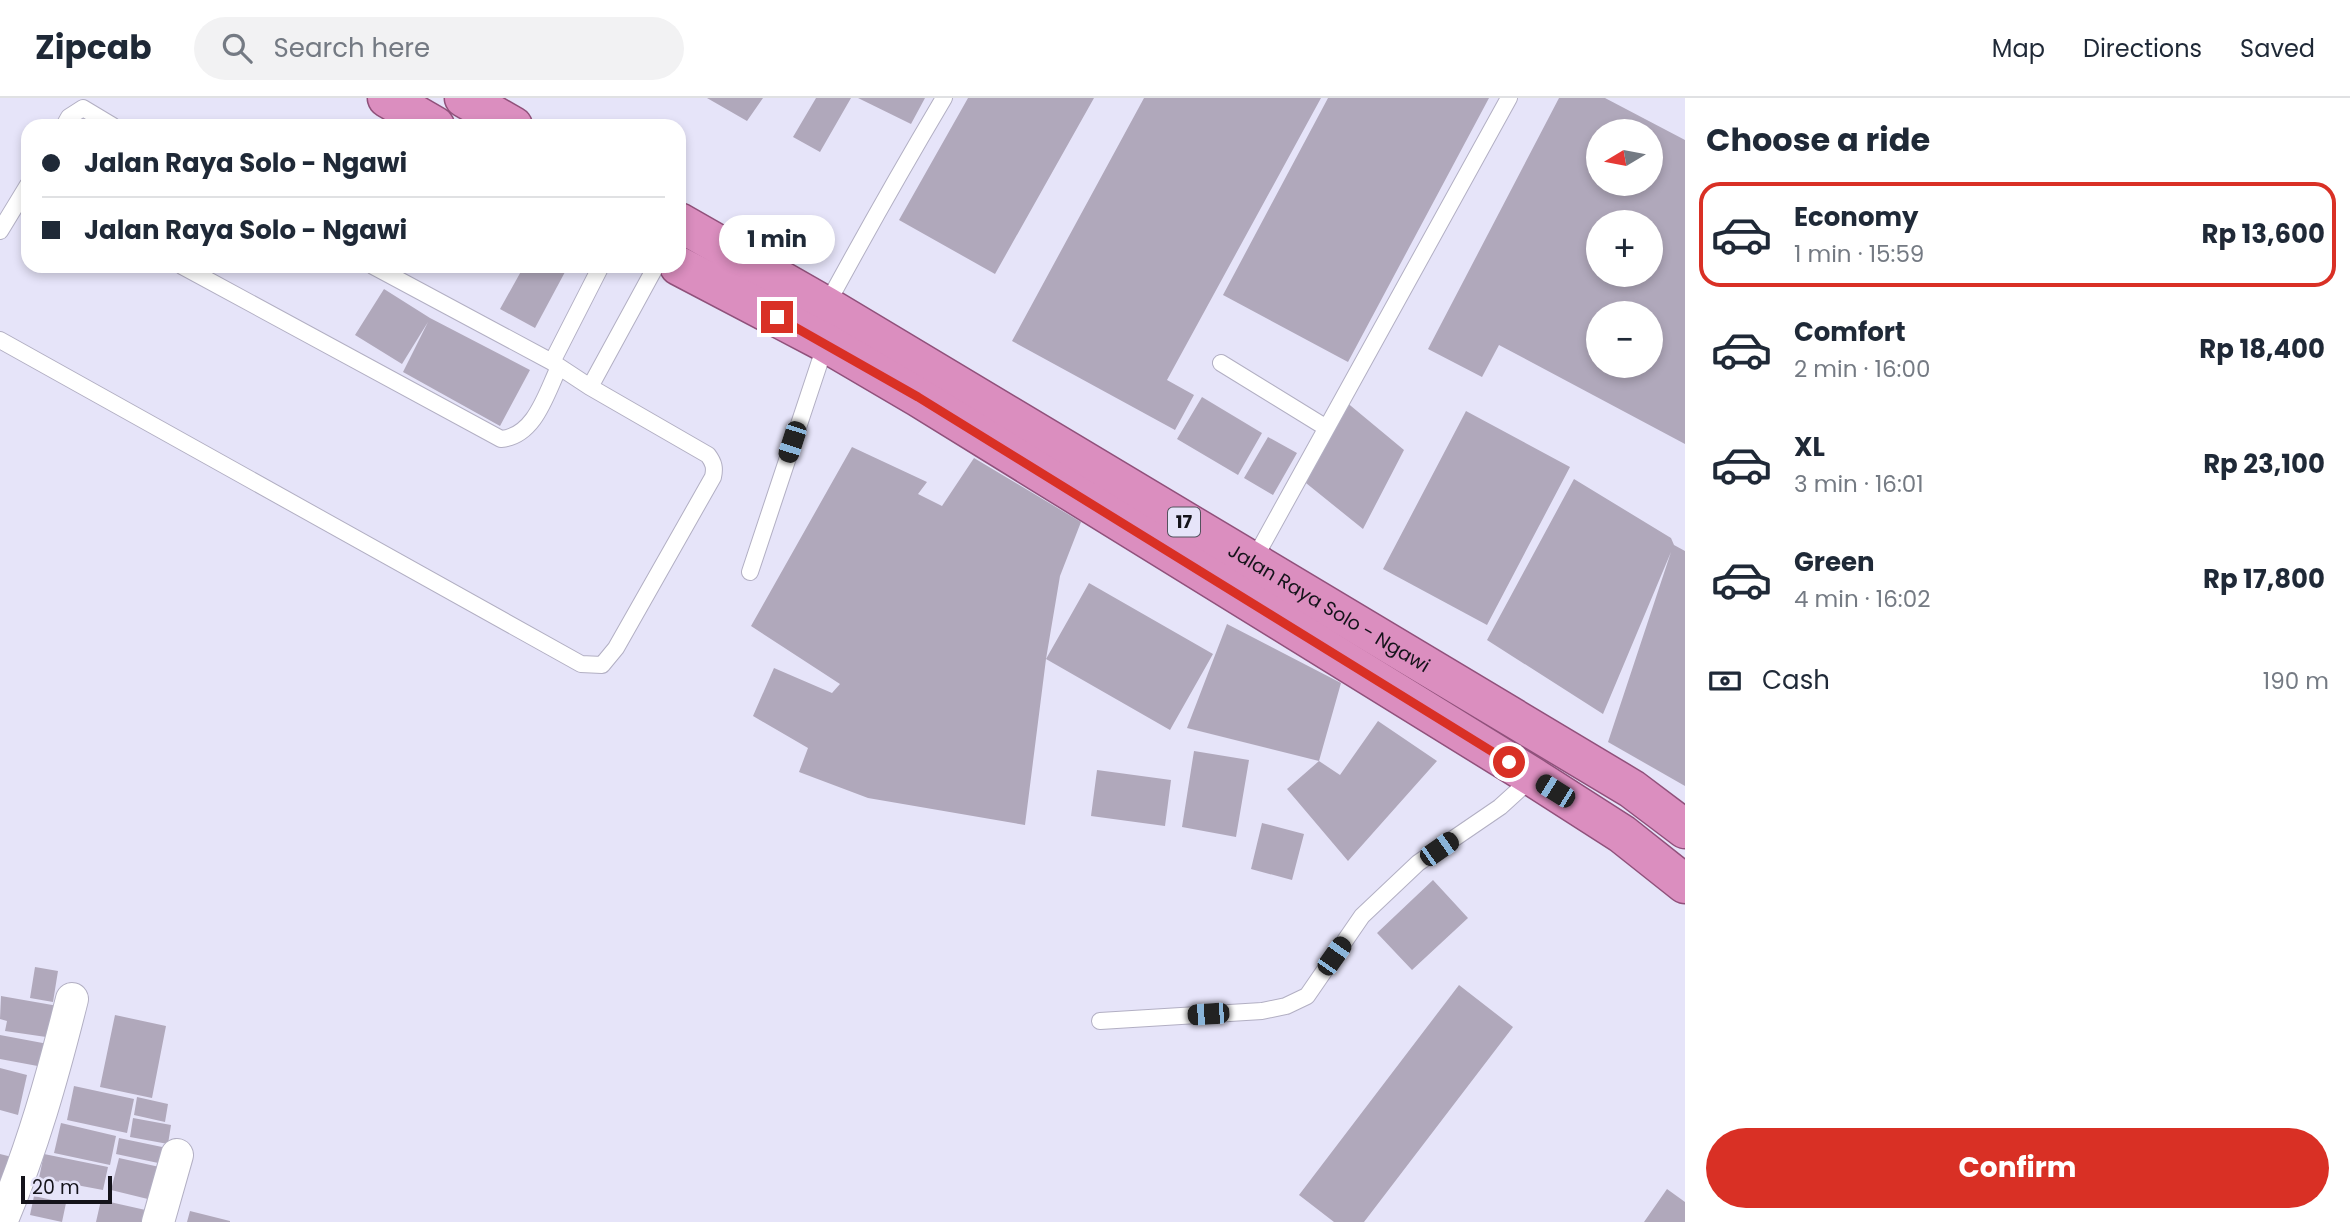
<!DOCTYPE html>
<html lang="en">
<head>
<meta charset="utf-8">
<style>
  :root { --surface:#fff; --page:#f2f2f3; --text:#1f2937; --muted:#747a83; --line:#e0e1e3; --accent:#d93025 }
  body { margin:0; font-family:Poppins,sans-serif; background:var(--page); color:var(--text); height:100vh; display:flex; flex-direction:column; font-size:26px; white-space:nowrap }
  * { box-sizing:border-box; margin:0 }
  p { font-size:23px; color:var(--muted) }
  .icon { flex:none; width:38px; height:38px; fill:none; stroke:currentColor; stroke-width:2; stroke-linecap:round; stroke-linejoin:round }
  .map { position:relative; flex:1; overflow:hidden }
  .sheet { display:flex; flex-direction:column; background:var(--surface); width:665px }
  .sheet>* { flex:none }
  .banner { position:absolute; left:21px; top:21px; width:665px; height:154px; border-radius:21px; box-shadow:0 4px 10px #0003; display:grid; align-content:center; height:154px; padding:0 21px; background:var(--surface) }
  .needle { width:46px; rotate:260deg }
  .buttons { position:absolute; left:1586px; top:21px; display:grid; gap:14px }
  .buttons a { display:grid; place-items:center; width:77px; height:77px; border-radius:50%; background:var(--surface); box-shadow:0 4px 10px #0003; font-size:35px }
  .scale { position:absolute; left:21px; bottom:18px; width:91px; box-sizing:border-box; padding-left:7px; border:4px solid #14131a; border-top:0; font-size:19px; line-height:24px; white-space:nowrap; color:#14131a; -webkit-text-stroke:5px #e6e4f9; paint-order:stroke }
  .end { position:absolute; width:32px; height:32px; margin:-16px; border:9px solid #d93025; background:#fff; box-shadow:0 0 0 4px #fff }
  .from { border-radius:50% }
  .bubble { position:absolute; height:49px; border-radius:24px; background:var(--surface); box-shadow:0 4px 10px #0003; font-size:23px; font-weight:700; line-height:49px; text-align:center }
  .car { position:absolute; width:21px; height:42px; margin:-21px -10px; border-radius:9px; box-shadow:0 0 5px 2px #0007; background:linear-gradient(#222 24%,#8ab4d8 0 40%,#222 0 76%,#8ab4d8 0 86%,#222 0) }
  .banner b { display:flex; align-items:center; gap:24px; height:66px; font-size:26px }
  .banner b+b { border-top:2px solid var(--line) }
  .banner i { width:18px; height:18px; background:var(--text) }
  ul { padding:0; list-style:none }
  li { display:flex; align-items:center; gap:21px; height:105px; margin:0 14px 10px; padding:0 7px; border:4px solid transparent; border-radius:21px }
  li div { flex:1 }
  li b { display:block; font-size:26px }
  li em { font-style:normal; font-weight:700 }
  li.on { border-color:var(--accent) }
  li>.icon { width:63px; height:63px; stroke-width:1.5 }
  h2 { padding:0 21px; font-size:32px; line-height:84px }
  .pay { display:flex; align-items:center; gap:18px; height:77px; padding:0 21px; font-size:26px }
  .pay p { margin-inline-start:auto }
  .primary-button { display:flex; gap:14px; margin-top:auto; padding:14px 21px }
  .primary-button a { flex:1; height:80px; border-radius:42px; background:var(--accent); color:#fff; font-size:28px; font-weight:700; line-height:80px; text-align:center }
  header { display:flex; align-items:center; gap:42px; box-sizing:border-box; height:98px; padding:0 35px; background:var(--surface); border-bottom:2px solid var(--line) }
  header strong { font-size:33px }
  nav { display:flex; gap:38px; margin-inline-start:auto; font-size:24px }
  .search { width:490px; height:63px; background:var(--page); display:flex; align-items:center; gap:18px; box-sizing:border-box; padding:0 24px; border-radius:38px; color:var(--muted); font-size:26px }
  main { display:flex; flex:1; min-height:0 }
  .map>svg:first-child { display:block }
  .building { fill:#b0a8bb; fill-rule:evenodd }
  .lines { fill:none; stroke-linecap:round; stroke-linejoin:round }
  .service-casing { stroke:#b2afc3; stroke-width:18 }
  .minor-casing { stroke:#b2afc3; stroke-width:34 }
  .trunk-casing { stroke:#90517b; stroke-width:41 }
  .service { stroke:#fff; stroke-width:16 }
  .minor { stroke:#fff; stroke-width:32 }
  .trunk { stroke:#db8ebf; stroke-width:38 }
  .route { stroke:#d93025; stroke-width:9 }
  .labels { text-anchor:middle; stroke-width:6; stroke-linejoin:round; paint-order:stroke }
  .shield { fill:#e6e4f9; stroke:#53525d; stroke-width:2 }
  .shield-label { font-size:18px; font-weight:bold; fill:#14131a }
  .street-label { font-size:19px; fill:#14131a; stroke:#e6e4f9 }
</style>
</head>
<body>
<header>
<strong>Zipcab</strong>
<div class="search"><svg class="icon" aria-label="search" viewBox="0 0 24 24"><circle cx="10" cy="10" r="6"/><path d="M15 15l6 6"/></svg>Search here</div>
<nav><a>Map</a><a>Directions</a><a>Saved</a></nav>
</header>
<main>
<div class="map">
<svg width="1685" height="1124" viewBox="0 0 1685 1124">
  <rect width="100%" height="100%" fill="#e6e4f9"/>
  <path class="building" d="M707,0H763L747,23Z
    M816,0H851L820,54L793,39Z
    M858,0H925L911,26Z
    M968,0H1094L995,176L899,122Z
    M1144,0H1321L1167,282L1194,297L1175,332L1012,243Z
    M1328,0H1489L1348,264L1223,197Z
    M1559,0H1605L1685,42V346L1499,247L1482,279L1428,251ZM1598,33H1650V86H1598ZM1598,124H1650V177H1598ZM1598,215H1650V268H1598Z
    M524,168H554L565,174L535,230L500,211Z
    M384,191L430,220L530,272L500,328L403,274L428,224L402,266L355,237Z
    M1202,299L1262,335L1238,377L1177,341Z
    M1345,303L1404,352L1363,431L1301,381Z
    M1466,313L1570,369L1487,527L1383,471Z
    M1268,339L1297,355L1273,397L1244,380Z
    M852,349L927,384L918,396L942,408L974,360L1081,424L1060,478L1046,561L1089,485L1213,556L1170,632L1046,561L1025,727L868,700L799,674L808,650L753,618L774,570L832,595L840,586L751,528Z
    M1574,381L1671,440L1674,447L1685,453V688L1608,644L1671,454L1603,616L1487,542Z
    M1227,526L1341,585L1319,663L1340,677L1378,623L1437,663L1348,763L1287,691L1319,663L1187,630Z
    M1194,653L1249,662L1236,739L1182,729Z
    M1097,672L1171,682L1165,728L1091,718Z
    M1262,725L1304,736L1292,782L1251,771Z
    M1433,782L1468,820L1412,872L1377,835Z
    M35,869L58,873L53,904L30,900Z
    M1459,887L1513,929L1364,1124H1334L1299,1097Z
    M1,898L58,908L53,940L5,933L7,923L0,921Z
    M115,917L166,928L152,1000L100,989Z
    M0,937L48,946L43,969L0,961Z
    M0,970L27,977L18,1017L0,1012Z
    M74,988L134,1001L127,1035L67,1022Z
    M137,999L168,1006L165,1024L134,1017Z
    M133,1020L171,1027L168,1046L130,1039Z
    M61,1025L116,1038L110,1067L54,1055Z
    M119,1040L167,1050L163,1066L116,1056Z
    M0,1056L16,1060L10,1084L0,1081Z
    M44,1056L108,1069L103,1092L39,1080Z
    M119,1060L164,1070L156,1103L111,1092Z
    M1667,1091L1685,1104V1124H1644Z
    M34,1098L66,1105L62,1124L30,1117Z
    M101,1102L150,1113L148,1124H96Z
    M190,1113L230,1123V1124H187Z"/>
  <g class="lines">
    <defs>
      <path id="service" d="M64,28L69,19L83,10L113,28
        M0,133L28,87
        M182,168L501,341C535,338 546,296 559,269
        M826,208C864,138 903,69 944,0
        M0,242L581,566L602,567L616,550L713,379C715,370 714,365 708,357L590,289L552,264L373,168
        M552,264L601,168
        M1221,265L1325,329
        M590,289L656,168
        M1252,465L1509,0
        M750,474L826,245
        M1100,923L1262,913L1286,908L1307,898L1362,818L1418,765L1500,709L1533,679"/>
      <path id="minor" d="M1,1124C32,1052 53,977 72,901
        M158,1124L177,1057"/>
      <g id="trunk">
        <path d="M387,0L435,28"/>
        <path d="M464,0L513,28"/>
        <path id="s1" d="M679,124L826,208L1632,691L1685,731"/>
        <path d="M679,168L826,245L918,299L1533,679L1622,736L1685,786"/>
      </g>
    </defs>
    <use href="#service" class="service-casing"/>
    <use href="#minor" class="minor-casing"/>
    <use href="#trunk" class="trunk-casing"/>
    <use href="#service" class="service"/>
    <use href="#minor" class="minor"/>
    <use href="#trunk" class="trunk"/>
  </g>
  <g class="lines">
    <path class="route" d="M777,219L918,299L1509,664"/>
  </g>
  <g class="labels">
    <rect class="shield" x="1168" y="409.5" width="32" height="29" rx="5"/>
    <g class="shield-label">
      <text x="1184" y="430">17</text>
    </g>
    <g class="street-label">
      <text dy="7" stroke="none"><textPath href="#s1" startOffset="756">Jalan Raya Solo - Ngawi</textPath></text>
    </g>
  </g>
</svg>
<div class="buttons">
<a><svg class="needle" viewBox="-14 -14 28 28"><path d="M0-13l5 13h-10z" fill="#e53935"/><path d="M0 13l5-13h-10z" fill="#747a83"/></svg></a>
<a>+</a>
<a>−</a>
</div>
<div class="scale">20 m</div>
<i class="end from" style="left:1509px;top:664px"></i>
<i class="end" style="left:777px;top:219px"></i>
<div class="bubble" style="left:719px;top:117px;width:116px">1 min</div>
<i class="car" style="left:792px;top:344px;rotate:198deg"></i>
<i class="car" style="left:1555px;top:693px;rotate:302deg"></i>
<i class="car" style="left:1439px;top:751px;rotate:55deg"></i>
<i class="car" style="left:1334px;top:858px;rotate:35deg"></i>
<i class="car" style="left:1208px;top:916px;rotate:266deg"></i>
<div class="banner">
<b><i class="from"></i>Jalan Raya Solo - Ngawi</b>
<b><i></i>Jalan Raya Solo - Ngawi</b>
</div>
</div>
<section class="sheet">
<h2>Choose a ride</h2>
<ul>
<li class="on"><svg class="icon" aria-label="car" viewBox="0 0 24 24"><path d="M5 17H2v-5l4-1 3-4h7l3 4 3 1v5h-3M9 17h6M6 11h13"/><circle cx="7" cy="17" r="2"/><circle cx="17" cy="17" r="2"/></svg><div><b>Economy</b><p>1 min · 15:59</p></div><em>Rp 13,600</em></li>
<li><svg class="icon" aria-label="car" viewBox="0 0 24 24"><path d="M5 17H2v-5l4-1 3-4h7l3 4 3 1v5h-3M9 17h6M6 11h13"/><circle cx="7" cy="17" r="2"/><circle cx="17" cy="17" r="2"/></svg><div><b>Comfort</b><p>2 min · 16:00</p></div><em>Rp 18,400</em></li>
<li><svg class="icon" aria-label="car" viewBox="0 0 24 24"><path d="M5 17H2v-5l4-1 3-4h7l3 4 3 1v5h-3M9 17h6M6 11h13"/><circle cx="7" cy="17" r="2"/><circle cx="17" cy="17" r="2"/></svg><div><b>XL</b><p>3 min · 16:01</p></div><em>Rp 23,100</em></li>
<li><svg class="icon" aria-label="car" viewBox="0 0 24 24"><path d="M5 17H2v-5l4-1 3-4h7l3 4 3 1v5h-3M9 17h6M6 11h13"/><circle cx="7" cy="17" r="2"/><circle cx="17" cy="17" r="2"/></svg><div><b>Green</b><p>4 min · 16:02</p></div><em>Rp 17,800</em></li>
</ul>
<div class="pay"><svg class="icon" aria-label="cash" viewBox="0 0 24 24"><path d="M3 7h18v10H3z"/><circle cx="12" cy="12" r="2"/></svg>Cash<p>190 m</p></div>
<div class="primary-button"><a>Confirm</a></div>
</section>
</main>
</body>
</html>
